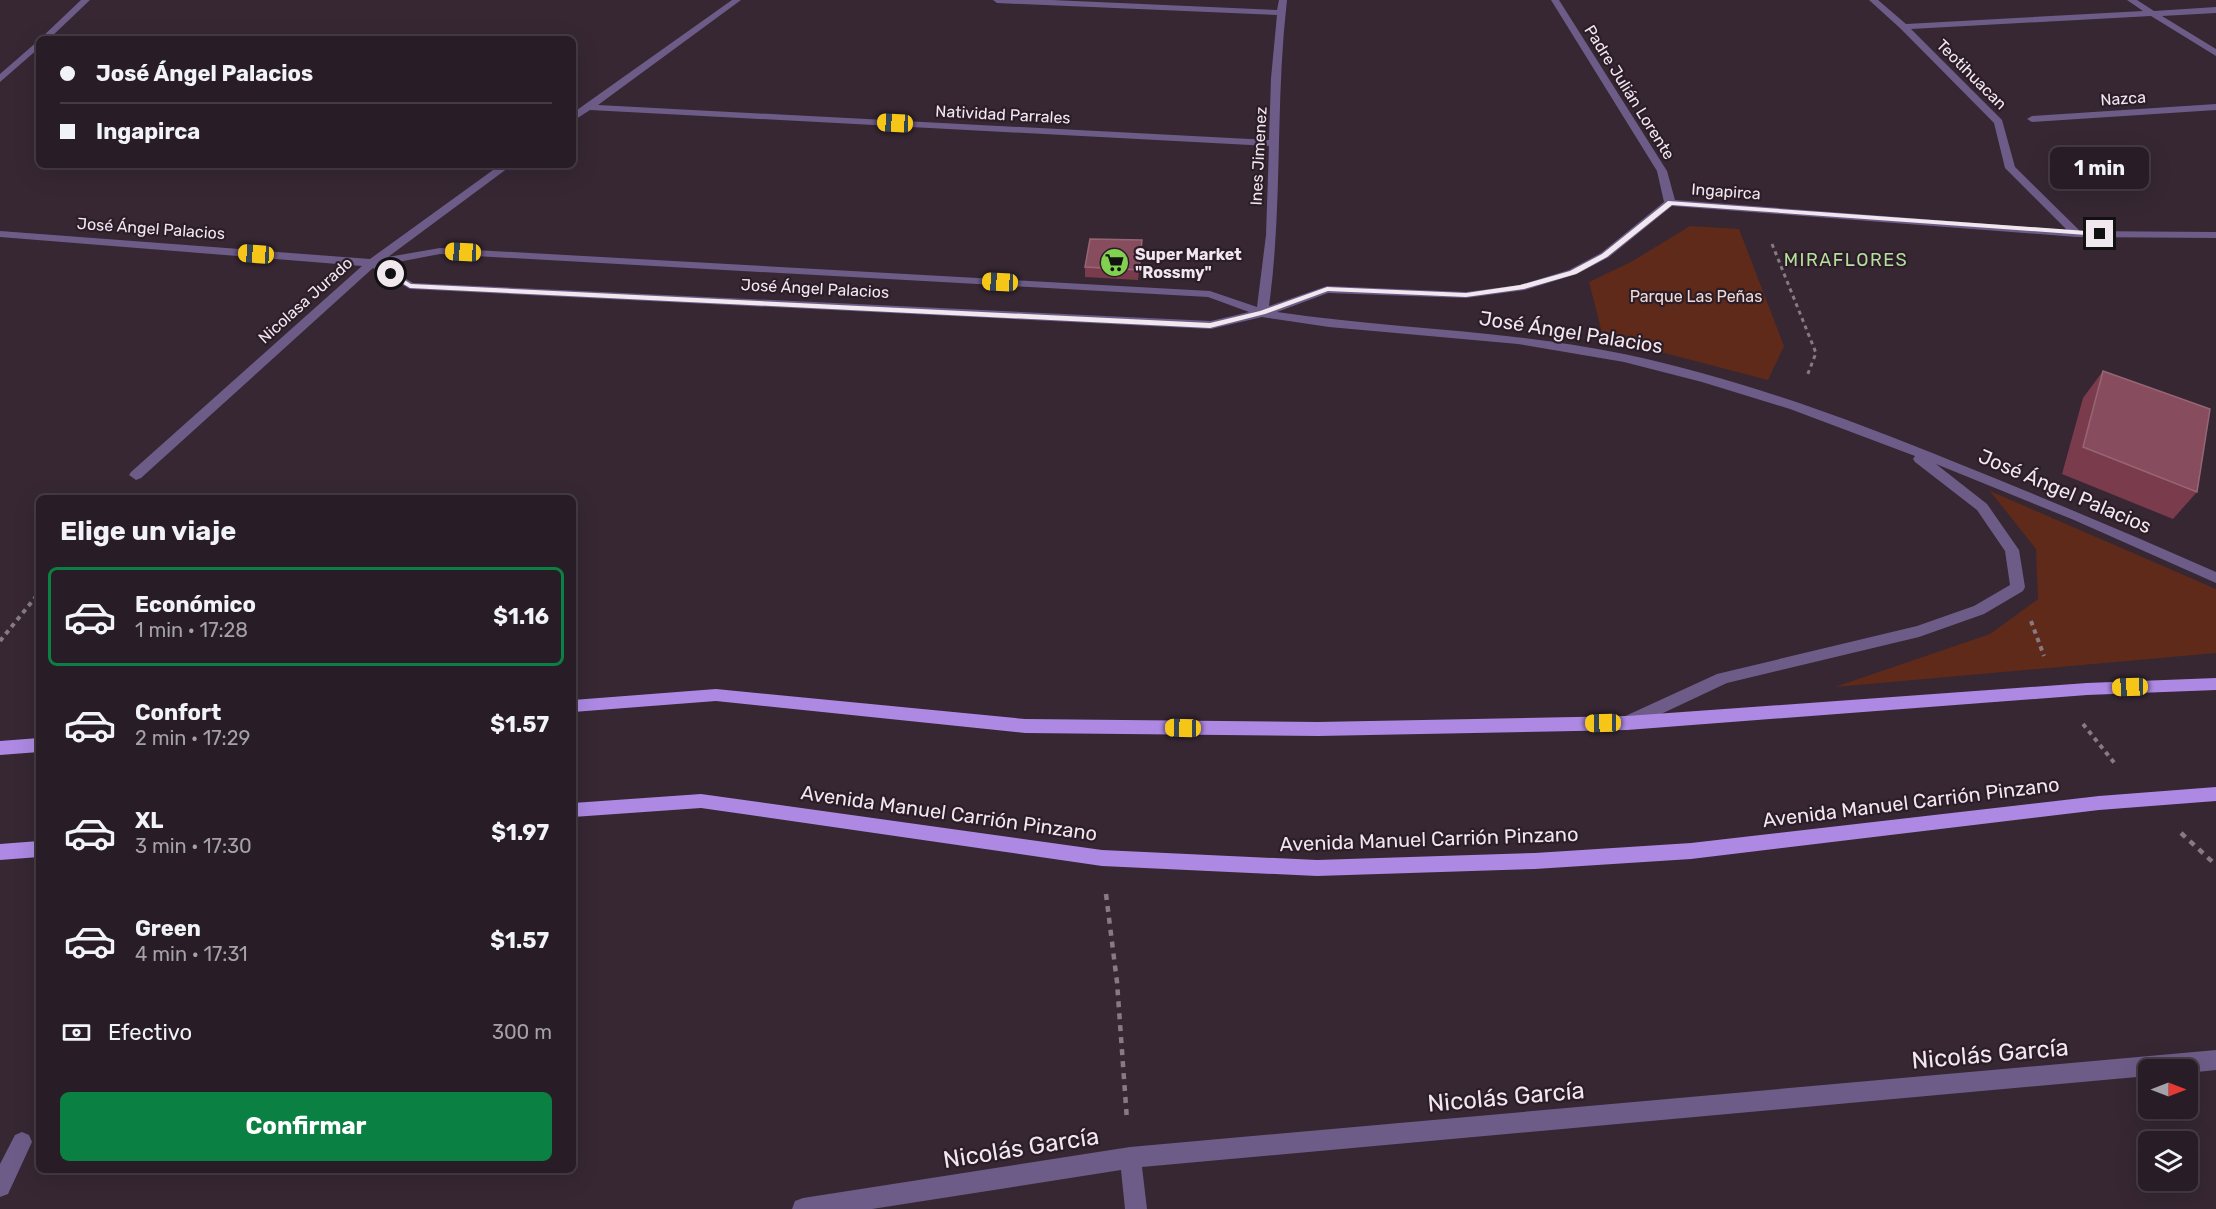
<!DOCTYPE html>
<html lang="es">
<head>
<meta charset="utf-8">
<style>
  :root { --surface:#281d26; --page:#30262e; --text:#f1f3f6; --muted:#a5a2a7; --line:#443b43; --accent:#0b8043 }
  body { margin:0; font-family:Rubik,sans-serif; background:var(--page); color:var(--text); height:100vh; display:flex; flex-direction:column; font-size:22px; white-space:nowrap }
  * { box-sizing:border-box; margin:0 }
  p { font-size:20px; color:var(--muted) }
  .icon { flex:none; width:33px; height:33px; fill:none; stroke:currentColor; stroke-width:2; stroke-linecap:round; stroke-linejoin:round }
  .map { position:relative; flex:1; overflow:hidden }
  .panel { position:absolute; left:36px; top:495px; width:540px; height:678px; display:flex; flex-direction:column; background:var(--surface); border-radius:9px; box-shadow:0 6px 24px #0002,0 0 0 2px var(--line) }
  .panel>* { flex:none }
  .top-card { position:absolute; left:36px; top:36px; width:540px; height:132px; border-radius:9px; box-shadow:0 6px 24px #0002,0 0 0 2px var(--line); display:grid; align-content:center; height:132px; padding:0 24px; background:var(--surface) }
  .needle { width:39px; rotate:90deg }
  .controls { position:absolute; left:2138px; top:1059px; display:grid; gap:12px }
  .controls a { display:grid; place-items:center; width:60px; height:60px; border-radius:9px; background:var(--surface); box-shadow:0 6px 24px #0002,0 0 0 2px var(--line); font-size:30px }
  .end { position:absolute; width:27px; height:27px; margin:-14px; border:8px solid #f1e7ef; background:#111; box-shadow:0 0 0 3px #111 }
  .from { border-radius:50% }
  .bubble { position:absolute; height:42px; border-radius:9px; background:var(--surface); box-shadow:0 6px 24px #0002,0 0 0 2px var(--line); font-size:20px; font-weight:700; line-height:42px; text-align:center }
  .car { position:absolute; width:18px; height:36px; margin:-18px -9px; border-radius:8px; box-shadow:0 0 4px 2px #0007; background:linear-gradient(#f5c518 24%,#345 0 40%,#f5c518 0 76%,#345 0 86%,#f5c518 0) }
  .top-card b { display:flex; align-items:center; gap:21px; height:57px; font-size:22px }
  .top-card b+b { border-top:2px solid var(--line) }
  .top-card i { width:15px; height:15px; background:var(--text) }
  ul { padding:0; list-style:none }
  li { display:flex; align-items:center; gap:18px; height:99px; margin:0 12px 9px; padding:0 12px; border:3px solid transparent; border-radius:9px }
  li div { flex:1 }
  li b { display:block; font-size:22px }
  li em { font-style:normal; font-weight:700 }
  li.current { border-color:var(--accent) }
  li>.icon { width:54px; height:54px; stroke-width:1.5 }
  h2 { padding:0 24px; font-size:27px; line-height:72px }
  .pay { display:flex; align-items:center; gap:15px; height:66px; padding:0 24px; font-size:22px }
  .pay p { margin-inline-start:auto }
  .button { display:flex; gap:12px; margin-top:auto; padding:12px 24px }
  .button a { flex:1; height:69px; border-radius:9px; background:var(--accent); color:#fff; font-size:24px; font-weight:700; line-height:69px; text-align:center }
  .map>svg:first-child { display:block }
  .green { fill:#5f2a19 }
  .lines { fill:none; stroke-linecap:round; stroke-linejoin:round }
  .path-far2 { stroke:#877a85; stroke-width:3; stroke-dasharray:4 4; stroke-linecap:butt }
  .path-far1 { stroke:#877a85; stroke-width:4; stroke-dasharray:4.5 4.5; stroke-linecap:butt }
  .path { stroke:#877a85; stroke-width:4.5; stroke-dasharray:6 6; stroke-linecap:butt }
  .minor { fill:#6d5c88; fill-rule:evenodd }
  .primary { fill:#ad89e3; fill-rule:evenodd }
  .wall { fill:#7a3b4c }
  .shaded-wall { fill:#592b3b }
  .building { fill:#874d5e; stroke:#976674; stroke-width:1.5 }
  .route { fill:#f1e7ef }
  .labels { text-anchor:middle; stroke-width:4.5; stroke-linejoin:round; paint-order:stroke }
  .far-street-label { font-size:16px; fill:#f1e7ef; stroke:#2c1d29 }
  .far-poi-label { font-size:16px; font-weight:bold; fill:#f1e7ef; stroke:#2c1d29; text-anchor:start }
  .far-park-label { font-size:16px; fill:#f0dbd4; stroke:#2c1d29 }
  .far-neighbourhood-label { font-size:18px; letter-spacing:1.5px; fill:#b4df9d; stroke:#2c1d29 }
  .street-label { font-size:20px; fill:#f1e7ef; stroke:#2c1d29 }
  .near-street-label { font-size:24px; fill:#f1e7ef; stroke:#2c1d29 }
</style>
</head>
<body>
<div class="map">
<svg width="2216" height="1209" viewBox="0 0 2216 1209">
  <rect width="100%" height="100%" fill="#362733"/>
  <path class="green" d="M1690,226L1739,229L1784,346L1768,380L1603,337L1589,282L1631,262Z
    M1990,491L2216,589V653L1835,687L1990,634L2038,599L2036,549Z"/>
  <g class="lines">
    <path class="path-far2" d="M1772,244L1816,353L1807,376"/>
    <path class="path-far1" d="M2031,621L2044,656
      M0,641L39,593
      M2083,724L2116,765"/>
    <path class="path" d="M2181,833L2216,865
      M1106,894L1117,982L1127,1120"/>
    <path class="minor" d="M81,0H90L49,39H40Z
      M732,0H741L598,105L1269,140L1271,78L1277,15L997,3L993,0H1052L1277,10L1279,0H1287C1275,102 1283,205 1269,306L1327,286L1466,292L1520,285L1569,270L1601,253L1664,202L1657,171L1551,0H1559L1667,171L1675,200L2067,230L2005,168L1994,123L1901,29L1869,0H1878L1906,24L2143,11L2127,0H2137L2154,11L2216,7V13L2162,16L2216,49V56L2151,16L1911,29L2002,120L2015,167L2080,231L2216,232V238L2077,237L1672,206L1609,257L1577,274L1525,290L1466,298L1328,293L1277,312C1392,329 1510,330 1624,354C1738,378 1849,419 1957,463C2044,498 2130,534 2216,572V583L2074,520L1936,464L1987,504L2019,550L2025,587L2023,591L1984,614L1919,637L1727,683L1627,730L1621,728L1619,723L1621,718L1717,674L1917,626L1974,606L2010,585L2005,551L1977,510L1915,462L1913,459L1915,456L1790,409L1702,382L1624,362L1518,344L1329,327L1262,317L1211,329L410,289L373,268L141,478L136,480L129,475L131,472L362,266L0,237V231L370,259L500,165H512L388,257L440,248L1210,291L1257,307L1266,235L1269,146L590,110L573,121V113L584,105ZM440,254L1208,297L1249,312L1211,321L413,283L382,265Z
      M39,40V48L0,82V74Z
      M2216,104V110L2032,122L2027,119L2032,116Z
      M2216,1050V1070L2187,1073V1070H2148V1076L1142,1167L1147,1209H1125L1121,1170L872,1209H792L795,1201L803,1198L1130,1147Z
      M22,1132L29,1135L32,1142L8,1194L0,1197V1164L15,1135Z"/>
    <path class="primary" d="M2216,678V690L2087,695L1627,730L1318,736L1025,733L716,701L573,712V700L716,689L1025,719L1318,722L1627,716L2087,683Z
      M39,738V752L0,755V741Z
      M2216,787V801L2099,810L1691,859L1535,869L1317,876L1102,866L701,808L573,817V803L701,794L1102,850L1317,860L1535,853L1691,843L2099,796Z
      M39,841V857L0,860V844Z"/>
  </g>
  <path class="wall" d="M1142,240L1138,280L1085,277V267Z
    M2103,371L2197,492L2173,519L2062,474L2083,398Z"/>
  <path class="shaded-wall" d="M1142,240V250L1138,280Z"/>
  <path class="building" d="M1090,239L1142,240L1139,270L1085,267Z
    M2103,371L2210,409L2197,492L2083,447Z"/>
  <path class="route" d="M1668,201L2100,232L2104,234L2100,236L1672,205L1607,257L1576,274L1524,289L1466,297L1328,291L1265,314L1210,328L410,288L387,274L393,273L411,284L1210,323L1260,311L1327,287L1466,293L1520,285L1570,271L1602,254Z"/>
  <defs>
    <symbol id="supermarket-disc" viewBox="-11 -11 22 22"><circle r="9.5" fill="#82d04f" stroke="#2c1d29"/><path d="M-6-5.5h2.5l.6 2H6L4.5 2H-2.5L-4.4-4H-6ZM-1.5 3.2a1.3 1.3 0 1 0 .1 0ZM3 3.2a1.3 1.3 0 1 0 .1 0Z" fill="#111"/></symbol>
  </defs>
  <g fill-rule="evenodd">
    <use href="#supermarket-disc" x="1098" y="246" width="33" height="33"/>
  </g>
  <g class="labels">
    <g class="far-street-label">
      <text transform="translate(1972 74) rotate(45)" y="6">Teotihuacan</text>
      <text transform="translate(1630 92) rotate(58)" y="6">Padre Julián Lorente</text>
      <text transform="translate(2123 98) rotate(-4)" y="6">Nazca</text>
      <text transform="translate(1003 114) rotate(3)" y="6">Natividad Parrales</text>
      <text transform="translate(1258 156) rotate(-87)" y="6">Ines Jimenez</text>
      <text transform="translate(1726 191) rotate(4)" y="6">Ingapirca</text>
      <text transform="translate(151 228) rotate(4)" y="6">José Ángel Palacios</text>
      <text transform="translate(815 288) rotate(3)" y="6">José Ángel Palacios</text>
      <text transform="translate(305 300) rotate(-42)" y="6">Nicolasa Jurado</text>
    </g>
    <g class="far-poi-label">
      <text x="1135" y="260">Super Market<tspan x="1135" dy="18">"Rossmy"</tspan></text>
    </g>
    <g class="far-park-label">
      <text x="1696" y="302">Parque Las Peñas</text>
    </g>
    <g class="far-neighbourhood-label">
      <text x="1846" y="266">MIRAFLORES</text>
    </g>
    <g class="street-label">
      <text transform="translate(1571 332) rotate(9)" y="7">José Ángel Palacios</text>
      <text transform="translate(2065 491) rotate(23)" y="7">José Ángel Palacios</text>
      <text transform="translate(1911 802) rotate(-7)" y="7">Avenida Manuel Carrión Pinzano</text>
      <text transform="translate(949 813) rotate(8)" y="7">Avenida Manuel Carrión Pinzano</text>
      <text transform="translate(1429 839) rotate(-2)" y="7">Avenida Manuel Carrión Pinzano</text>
    </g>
    <g class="near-street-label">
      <text transform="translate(1990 1054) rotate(-5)" y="8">Nicolás García</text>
      <text transform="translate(1506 1097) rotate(-5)" y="8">Nicolás García</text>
      <text transform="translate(1021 1148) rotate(-9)" y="8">Nicolás García</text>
    </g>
  </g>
</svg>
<div class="controls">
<a><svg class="needle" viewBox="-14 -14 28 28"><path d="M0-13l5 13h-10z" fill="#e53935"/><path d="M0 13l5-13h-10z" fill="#a5a2a7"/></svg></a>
<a><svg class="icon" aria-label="layers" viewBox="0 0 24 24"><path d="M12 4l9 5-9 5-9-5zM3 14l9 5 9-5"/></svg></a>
</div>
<i class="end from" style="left:391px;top:274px"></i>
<i class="end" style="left:2100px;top:234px"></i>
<div class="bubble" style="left:2050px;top:147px;width:99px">1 min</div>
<i class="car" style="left:895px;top:123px;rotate:273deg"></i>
<i class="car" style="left:463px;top:252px;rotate:273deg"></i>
<i class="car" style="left:256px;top:254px;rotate:274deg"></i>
<i class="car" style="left:1000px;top:282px;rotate:273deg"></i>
<i class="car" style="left:2130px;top:687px;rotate:268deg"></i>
<i class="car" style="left:1603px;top:723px;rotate:269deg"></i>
<i class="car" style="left:1183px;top:728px;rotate:271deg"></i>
<div class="top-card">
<b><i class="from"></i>José Ángel Palacios</b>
<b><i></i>Ingapirca</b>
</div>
<section class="panel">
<h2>Elige un viaje</h2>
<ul>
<li class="current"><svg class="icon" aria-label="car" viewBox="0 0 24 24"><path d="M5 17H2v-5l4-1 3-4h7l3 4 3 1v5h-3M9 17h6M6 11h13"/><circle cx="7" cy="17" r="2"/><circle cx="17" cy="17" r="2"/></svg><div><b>Económico</b><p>1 min · 17:28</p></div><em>$1.16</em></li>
<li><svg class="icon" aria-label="car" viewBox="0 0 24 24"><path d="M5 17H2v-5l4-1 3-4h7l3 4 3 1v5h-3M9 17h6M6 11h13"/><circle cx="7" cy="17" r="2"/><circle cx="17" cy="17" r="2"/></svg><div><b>Confort</b><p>2 min · 17:29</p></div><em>$1.57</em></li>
<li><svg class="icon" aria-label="car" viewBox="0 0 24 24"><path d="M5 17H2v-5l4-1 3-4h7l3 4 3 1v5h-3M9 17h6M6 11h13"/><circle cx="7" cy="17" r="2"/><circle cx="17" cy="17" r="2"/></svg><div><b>XL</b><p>3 min · 17:30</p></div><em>$1.97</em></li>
<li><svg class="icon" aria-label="car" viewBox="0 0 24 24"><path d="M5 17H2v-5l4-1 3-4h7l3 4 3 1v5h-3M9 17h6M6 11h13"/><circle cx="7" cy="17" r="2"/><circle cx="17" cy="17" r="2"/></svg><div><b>Green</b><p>4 min · 17:31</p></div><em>$1.57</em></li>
</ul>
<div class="pay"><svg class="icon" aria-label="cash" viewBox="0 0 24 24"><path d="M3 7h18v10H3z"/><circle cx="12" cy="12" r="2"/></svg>Efectivo<p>300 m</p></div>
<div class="button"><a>Confirmar</a></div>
</section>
</div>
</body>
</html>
